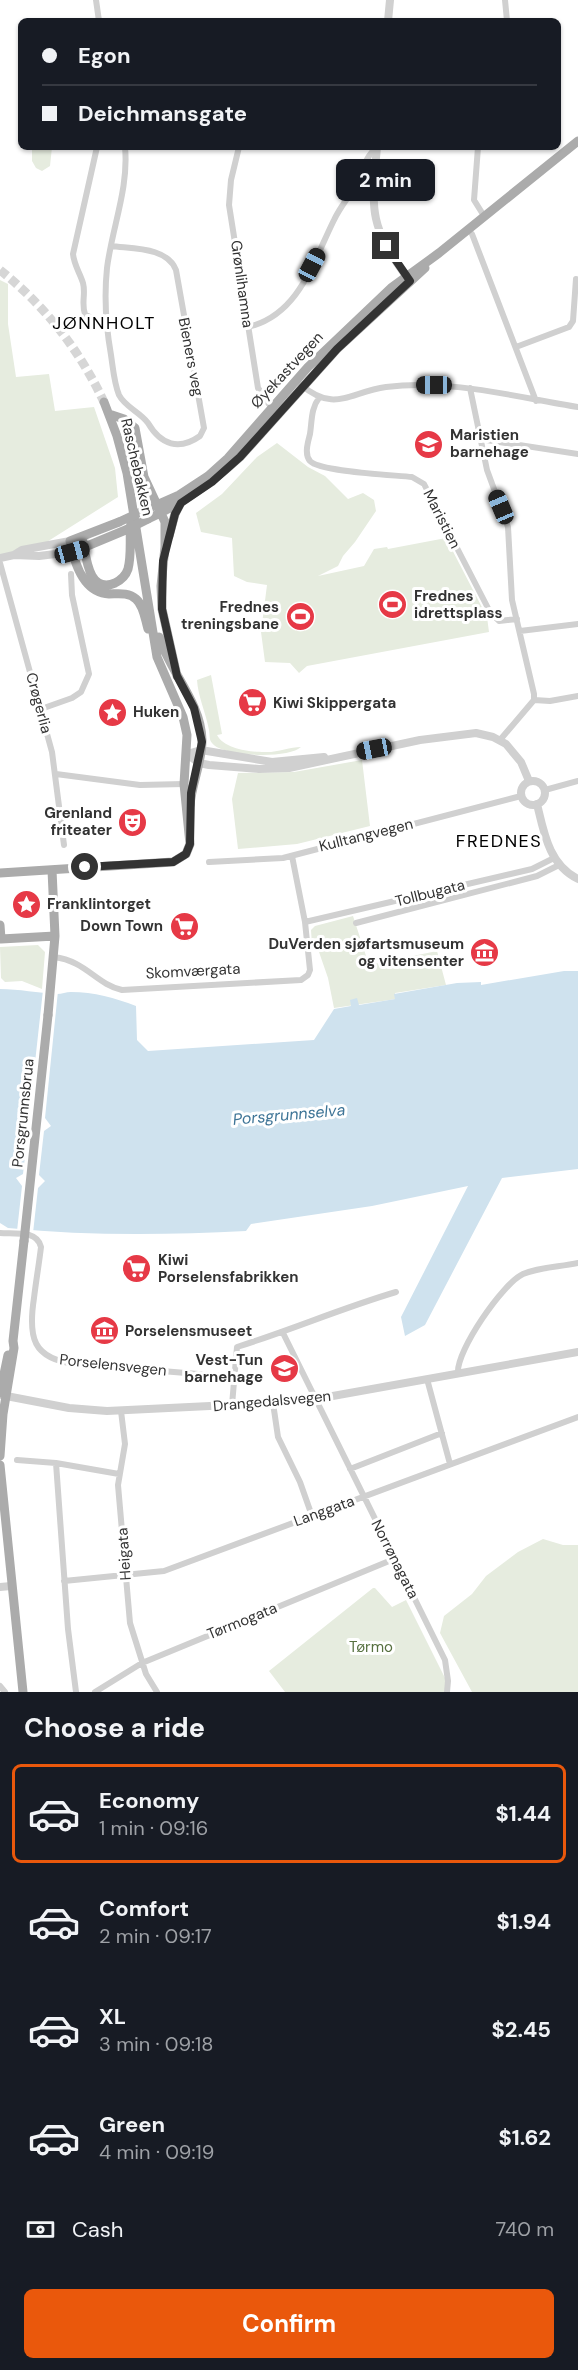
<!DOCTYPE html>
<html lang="en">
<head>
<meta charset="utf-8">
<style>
  :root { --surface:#171b24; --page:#242831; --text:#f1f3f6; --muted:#9ea1a6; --line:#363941; --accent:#ea580c }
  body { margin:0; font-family:"DM Sans",sans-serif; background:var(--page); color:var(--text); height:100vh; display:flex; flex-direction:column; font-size:22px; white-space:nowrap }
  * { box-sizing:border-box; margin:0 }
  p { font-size:20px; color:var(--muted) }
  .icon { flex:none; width:33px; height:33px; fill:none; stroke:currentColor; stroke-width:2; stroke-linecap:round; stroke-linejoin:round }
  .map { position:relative; height:1692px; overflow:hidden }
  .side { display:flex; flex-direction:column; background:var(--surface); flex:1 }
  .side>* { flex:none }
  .hud { position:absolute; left:18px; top:18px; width:543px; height:132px; border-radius:9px; box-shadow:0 2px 4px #0004; display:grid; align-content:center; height:132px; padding:0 24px; background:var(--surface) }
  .end { position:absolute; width:27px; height:27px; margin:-14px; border:8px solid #333; background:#fff; box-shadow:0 0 0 3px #fff }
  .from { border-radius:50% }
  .bubble { position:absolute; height:42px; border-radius:9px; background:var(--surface); box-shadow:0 2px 4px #0004; font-size:20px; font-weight:700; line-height:42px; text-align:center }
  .car { position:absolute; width:18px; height:36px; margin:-18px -9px; border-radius:8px; box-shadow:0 0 4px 2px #0007; background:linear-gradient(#222 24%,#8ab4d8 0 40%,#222 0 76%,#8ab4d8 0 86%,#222 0) }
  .hud b { display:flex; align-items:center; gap:21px; height:57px; font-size:22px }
  .hud b+b { border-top:2px solid var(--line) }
  .hud i { width:15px; height:15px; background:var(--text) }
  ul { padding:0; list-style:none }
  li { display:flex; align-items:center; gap:18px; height:99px; margin:0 12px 9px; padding:0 12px; border:3px solid transparent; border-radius:9px }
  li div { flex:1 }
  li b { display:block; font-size:22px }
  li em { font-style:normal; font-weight:700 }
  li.active { border-color:var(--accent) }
  li>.icon { width:54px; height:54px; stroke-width:1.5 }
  h2 { padding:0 24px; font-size:27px; line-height:72px }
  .pay { display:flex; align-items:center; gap:15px; height:66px; padding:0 24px; font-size:22px }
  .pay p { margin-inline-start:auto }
  .cta { display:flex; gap:12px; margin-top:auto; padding:12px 24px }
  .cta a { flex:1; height:69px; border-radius:9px; background:var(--accent); color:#fff; font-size:24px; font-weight:700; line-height:69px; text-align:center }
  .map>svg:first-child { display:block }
  .green { fill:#e6ecdf }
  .water { fill:#cfe2ee }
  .pier { fill:#fff }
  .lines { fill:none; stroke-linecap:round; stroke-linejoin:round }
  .primary-tunnel { stroke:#d6d6d6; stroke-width:9; stroke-dasharray:9 4.5; stroke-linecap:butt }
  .minor { stroke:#d0d0d0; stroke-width:6 }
  .tertiary { stroke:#d0d0d0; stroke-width:8 }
  .primary { stroke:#ababab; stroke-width:9 }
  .primary-bridge { stroke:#ababab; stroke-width:9 }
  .route { stroke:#333; stroke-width:8 }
  .labels { text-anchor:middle; stroke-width:6; stroke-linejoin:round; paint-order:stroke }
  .street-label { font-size:15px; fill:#333; stroke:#fff }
  .poi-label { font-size:15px; font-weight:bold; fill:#333; stroke:#fff; text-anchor:start }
  .park-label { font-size:15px; fill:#56703f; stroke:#fff }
  .water-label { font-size:16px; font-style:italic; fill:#3f7597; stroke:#fff }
  .quarter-label { font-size:18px; letter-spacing:1.5px; fill:#000; stroke:#fff }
</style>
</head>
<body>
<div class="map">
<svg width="578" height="1692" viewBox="0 0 578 1692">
  <rect width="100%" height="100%" fill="#fff"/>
  <path class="green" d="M32,147H52L50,166L42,171L36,168L32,161Z
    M0,280L8,284V324L16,377L49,374L55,411L94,407L115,468L118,497L34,550L0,557Z
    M277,443L308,467L325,476L348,499L363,493L374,500L376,511L355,542L343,556L338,566L318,576L364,566L374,549L387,547L388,549L446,538L487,617L489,632L307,666L299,673L290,663L265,662L261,632L267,585L247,582L234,576L232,538L201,532L196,513L222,494L257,457Z
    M211,675L222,734L217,735C224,749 250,752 264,752C276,753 290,747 301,747C289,759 222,757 212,743C209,740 210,735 209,730C206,713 198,697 197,680Z
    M362,760L370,826L297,844L238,849L232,799L238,773L294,772Z
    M353,916L369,965L437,951L446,985L395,993L396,999L334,1008L328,978L319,952L312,945L311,930L315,926Z
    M38,945L45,952L42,989L22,981L5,982L1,978L0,947Z
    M543,1539L563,1545H578V1692H472L440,1633L444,1616L472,1594L486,1576L518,1552Z
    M373,1588H375L392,1607L406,1600L445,1678L448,1692H285L269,1671Z"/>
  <path class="water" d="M564,971H578V1169L502,1178L425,1325L405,1336L401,1317L468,1186L372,1206L251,1224L246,1231C167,1235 88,1236 8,1228L0,1223V989C19,989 38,993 57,994C62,994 66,992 71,992C94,992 115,998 136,1006L137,1040L148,1051L314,1040L334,1009L351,1006L350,1000L357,998L359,1005L395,999L394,994L457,983L481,982V985Z"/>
  <path class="pier" d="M43,990L58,991L45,1118L51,1126L44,1131L39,1175L45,1181L38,1188L33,1233L17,1231L22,1186L16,1178L23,1174L28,1129L22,1123L29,1117Z"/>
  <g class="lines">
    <path class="primary-tunnel" d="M0,270C45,306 79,349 104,402"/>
    <path class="minor" d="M96,0L99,21
      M505,0L507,21
      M97,147L73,254C74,265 80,273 83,283C86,294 81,303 85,314L96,321H106
      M239,147L231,180L229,205L258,388L273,410
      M478,147L474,200L484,216
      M472,234L536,401
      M111,246C133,249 167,247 176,270L204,428L200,436C179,451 161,445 148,423C140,412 125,407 119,395C114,383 113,368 111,355C106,327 104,297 107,268C112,228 129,188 125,147
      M248,327C299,315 313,262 334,220C340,207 349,197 356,185C362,174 363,162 372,152H376
      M516,347L569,327L573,321L576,279
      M300,384C335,414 349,392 386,387C451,379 515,397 578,407
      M470,388L487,470L508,527L512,600L534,694V700L500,740
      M319,398C311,408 312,421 310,434C308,442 304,454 310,461C320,472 394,475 412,477L424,484L490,612L499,621L517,619
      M480,439L578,454
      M0,563L52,752L64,845
      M520,631L578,624
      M534,700L550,701L578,696
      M41,709L72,698L81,692L89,674L72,595L71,574
      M56,774L140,785L184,784
      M545,790L578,781
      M209,862L283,858L521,796
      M305,922L532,869L554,858
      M356,923L537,876L559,865
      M54,957C86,961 96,984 122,990L301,980L308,975L310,970L305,922L292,856
      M0,1233C15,1234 37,1230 41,1247C39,1264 36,1281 34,1298C28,1337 32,1359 76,1364L235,1377
      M283,1333L445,1660L448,1681L447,1692
      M458,1373C456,1351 503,1283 523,1274C540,1267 560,1267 578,1263
      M427,1379L450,1464
      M273,1403L278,1437L300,1482L312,1516
      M232,1405L237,1347C291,1330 342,1308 396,1292
      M121,1411L125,1444L118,1485L130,1623L146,1674L157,1692
      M17,1460L56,1463L119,1474
      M56,1463L68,1629L76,1692
      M350,1469L442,1433
      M64,1581L164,1571L578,1417
      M0,1686L5,1692
      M95,1692L142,1663L394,1559"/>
    <path class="tertiary" d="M388,21L390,0
      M377,147C371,212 369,226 409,280
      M14,555L22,550L70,541
      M0,558L14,555L39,556L72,552
      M187,754L199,763L209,765L259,769L289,768L420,740L476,733L493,737L506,744L521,762L529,781
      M187,754L201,750L272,762L324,757
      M521 793a12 12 0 1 1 24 0a12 12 0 1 1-24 0Z
      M537,804C544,833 549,865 578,879
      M1,1395L69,1408L107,1411L273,1403L316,1399L578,1352
      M0,1587L11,1586"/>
    <path class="primary" d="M109,414L124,419L135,428L144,477L165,522V547L161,586L162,609L177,676
      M145,510L179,495L208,476L228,458L308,367L391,288L439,253L578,141
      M148,519C183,503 212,483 240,457L337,349L425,268
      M119,522L70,541C74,562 83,593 109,594C118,594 128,592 136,599C144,606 145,619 148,629
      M169,536L175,514L180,504
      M82,537C86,553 87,595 115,583C121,580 126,575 128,569C132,554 129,537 131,522
      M80,549L128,529
      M159,637C170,672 201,702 202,740C202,762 192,783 190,805
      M0,873L173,862L186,854L190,844L184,784L187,735L183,717L157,657L127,473L117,436L104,402
      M0,925L1,939L55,936
      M48,1015L55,936L52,870
      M0,1393L8,1355
      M0,1456L3,1414L14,1348L13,1341L24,1241
      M0,1465L23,1692"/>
    <path class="primary-bridge" d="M119,522L145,510
      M128,529L148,519
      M24,1241L48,1015"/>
  </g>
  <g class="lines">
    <path class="route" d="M85,867L173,862L186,854L190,844L191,793L202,742L194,708L177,676L162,609L163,561L175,514L181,503L212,482L240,457L337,349L410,281L386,246"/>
  </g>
  <defs>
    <symbol id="school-disc" viewBox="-11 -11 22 22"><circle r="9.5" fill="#e63946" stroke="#fff"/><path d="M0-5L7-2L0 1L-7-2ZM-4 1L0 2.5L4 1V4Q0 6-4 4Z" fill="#fff"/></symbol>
    <symbol id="stadium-disc" viewBox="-11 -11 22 22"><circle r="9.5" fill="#e63946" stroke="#fff"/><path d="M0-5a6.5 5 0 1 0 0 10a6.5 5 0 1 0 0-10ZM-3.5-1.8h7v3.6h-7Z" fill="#fff"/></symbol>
    <symbol id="supermarket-disc" viewBox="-11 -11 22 22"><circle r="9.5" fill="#e63946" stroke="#fff"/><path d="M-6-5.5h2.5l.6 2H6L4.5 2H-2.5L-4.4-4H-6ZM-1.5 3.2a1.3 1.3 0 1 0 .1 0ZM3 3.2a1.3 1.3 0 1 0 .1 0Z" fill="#fff"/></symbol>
    <symbol id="sight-disc" viewBox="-11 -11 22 22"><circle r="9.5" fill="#e63946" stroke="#fff"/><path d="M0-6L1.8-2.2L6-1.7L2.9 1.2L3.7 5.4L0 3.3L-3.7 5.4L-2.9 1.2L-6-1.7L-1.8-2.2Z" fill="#fff"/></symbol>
    <symbol id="theatre-disc" viewBox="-11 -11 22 22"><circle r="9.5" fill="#e63946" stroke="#fff"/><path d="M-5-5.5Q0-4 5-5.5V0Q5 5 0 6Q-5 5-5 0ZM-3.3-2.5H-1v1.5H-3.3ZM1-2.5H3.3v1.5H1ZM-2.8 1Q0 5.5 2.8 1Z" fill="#fff"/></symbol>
    <symbol id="museum-disc" viewBox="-11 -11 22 22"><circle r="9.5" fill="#e63946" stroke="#fff"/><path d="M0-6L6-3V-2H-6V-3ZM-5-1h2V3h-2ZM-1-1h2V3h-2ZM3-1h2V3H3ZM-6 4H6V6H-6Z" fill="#fff"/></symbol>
  </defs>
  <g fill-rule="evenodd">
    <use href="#school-disc" x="412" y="428" width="33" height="33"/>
    <use href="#stadium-disc" x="376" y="588" width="33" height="33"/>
    <use href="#stadium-disc" x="284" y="600" width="33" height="33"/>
    <use href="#supermarket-disc" x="236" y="686" width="33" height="33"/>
    <use href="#sight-disc" x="96" y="696" width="33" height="33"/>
    <use href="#theatre-disc" x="116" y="806" width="33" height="33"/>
    <use href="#sight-disc" x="10" y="888" width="33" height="33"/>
    <use href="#supermarket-disc" x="168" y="910" width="33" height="33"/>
    <use href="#museum-disc" x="468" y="936" width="33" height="33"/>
    <use href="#supermarket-disc" x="120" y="1252" width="33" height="33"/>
    <use href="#museum-disc" x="88" y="1314" width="33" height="33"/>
    <use href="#school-disc" x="268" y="1352" width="33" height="33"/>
  </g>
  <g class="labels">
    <g class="street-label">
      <text transform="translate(242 284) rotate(82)" y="5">Grønlihamna</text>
      <text transform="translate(191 357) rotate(79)" y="5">Bieners veg</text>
      <text transform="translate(287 370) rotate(-47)" y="5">Øyekastvegen</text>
      <text transform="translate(137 467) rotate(77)" y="5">Raschebakken</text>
      <text transform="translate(442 519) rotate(63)" y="5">Maristien</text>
      <text transform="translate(39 703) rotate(75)" y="5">Crøgerlia</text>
      <text transform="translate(366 835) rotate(-14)" y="5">Kulltangvegen</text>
      <text transform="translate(430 893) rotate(-14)" y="5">Tollbugata</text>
      <text transform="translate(193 971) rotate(-3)" y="5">Skomværgata</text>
      <text transform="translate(23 1113) rotate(-84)" y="5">Porsgrunnsbrua</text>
      <text transform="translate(113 1365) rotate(6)" y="5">Porselensvegen</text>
      <text transform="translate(272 1401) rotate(-5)" y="5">Drangedalsvegen</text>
      <text transform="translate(324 1511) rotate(-20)" y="5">Langgata</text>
      <text transform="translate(124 1554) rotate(-94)" y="5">Heigata</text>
      <text transform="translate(395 1559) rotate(63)" y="5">Norrønagata</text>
      <text transform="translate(242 1621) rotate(-22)" y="5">Tørmogata</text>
    </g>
    <g class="poi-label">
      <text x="450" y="440">Maristien<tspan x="450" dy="17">barnehage</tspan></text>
      <text x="414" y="601">Frednes<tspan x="414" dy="17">idrettsplass</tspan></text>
      <text x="279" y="612" text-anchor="end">Frednes<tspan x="279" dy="17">treningsbane</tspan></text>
      <text x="273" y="708">Kiwi Skippergata</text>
      <text x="133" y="717">Huken</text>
      <text x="112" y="818" text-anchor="end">Grenland<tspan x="112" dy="17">friteater</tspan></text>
      <text x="47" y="909">Franklintorget</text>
      <text x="163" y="931" text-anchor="end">Down Town</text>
      <text x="464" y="949" text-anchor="end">DuVerden sjøfartsmuseum<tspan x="464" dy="17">og vitensenter</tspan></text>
      <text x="158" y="1265">Kiwi<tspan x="158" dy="17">Porselensfabrikken</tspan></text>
      <text x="125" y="1336">Porselensmuseet</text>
      <text x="263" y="1365" text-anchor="end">Vest-Tun<tspan x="263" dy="17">barnehage</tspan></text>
    </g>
    <g class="park-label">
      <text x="371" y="1652">Tørmo</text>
    </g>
    <g class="water-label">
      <text transform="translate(289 1114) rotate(-5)" y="6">Porsgrunnselva</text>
    </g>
    <g class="quarter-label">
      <text x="104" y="329">JØNNHOLT</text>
      <text x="499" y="847">FREDNES</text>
    </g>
  </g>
</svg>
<i class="end from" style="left:85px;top:867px"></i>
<i class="end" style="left:386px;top:246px"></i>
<div class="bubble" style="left:336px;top:159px;width:99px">2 min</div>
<i class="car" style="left:312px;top:265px;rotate:28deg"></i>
<i class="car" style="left:434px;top:385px;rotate:270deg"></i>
<i class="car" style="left:501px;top:507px;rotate:337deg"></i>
<i class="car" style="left:72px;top:552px;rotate:75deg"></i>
<i class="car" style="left:374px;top:749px;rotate:259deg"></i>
<div class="hud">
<b><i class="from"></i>Egon</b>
<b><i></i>Deichmansgate</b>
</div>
</div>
<section class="side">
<h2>Choose a ride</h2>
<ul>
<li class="active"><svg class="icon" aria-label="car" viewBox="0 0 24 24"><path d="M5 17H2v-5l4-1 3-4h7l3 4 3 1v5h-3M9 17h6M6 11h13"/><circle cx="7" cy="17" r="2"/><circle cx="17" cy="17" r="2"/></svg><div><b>Economy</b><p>1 min · 09:16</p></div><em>$1.44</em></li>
<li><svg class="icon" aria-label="car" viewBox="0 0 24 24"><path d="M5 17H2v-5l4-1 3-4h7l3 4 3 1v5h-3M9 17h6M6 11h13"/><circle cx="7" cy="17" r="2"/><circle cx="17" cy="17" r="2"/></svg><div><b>Comfort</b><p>2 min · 09:17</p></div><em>$1.94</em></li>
<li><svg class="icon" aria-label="car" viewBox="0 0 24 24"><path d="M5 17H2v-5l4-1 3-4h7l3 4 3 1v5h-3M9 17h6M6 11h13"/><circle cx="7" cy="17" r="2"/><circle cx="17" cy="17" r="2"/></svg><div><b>XL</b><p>3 min · 09:18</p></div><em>$2.45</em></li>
<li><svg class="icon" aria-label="car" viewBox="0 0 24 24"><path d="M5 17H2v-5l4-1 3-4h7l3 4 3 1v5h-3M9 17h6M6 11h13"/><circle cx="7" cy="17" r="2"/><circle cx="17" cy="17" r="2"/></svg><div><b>Green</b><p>4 min · 09:19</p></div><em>$1.62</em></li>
</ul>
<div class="pay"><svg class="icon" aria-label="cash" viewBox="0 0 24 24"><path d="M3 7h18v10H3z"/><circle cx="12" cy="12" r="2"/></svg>Cash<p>740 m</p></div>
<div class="cta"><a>Confirm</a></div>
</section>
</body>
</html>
